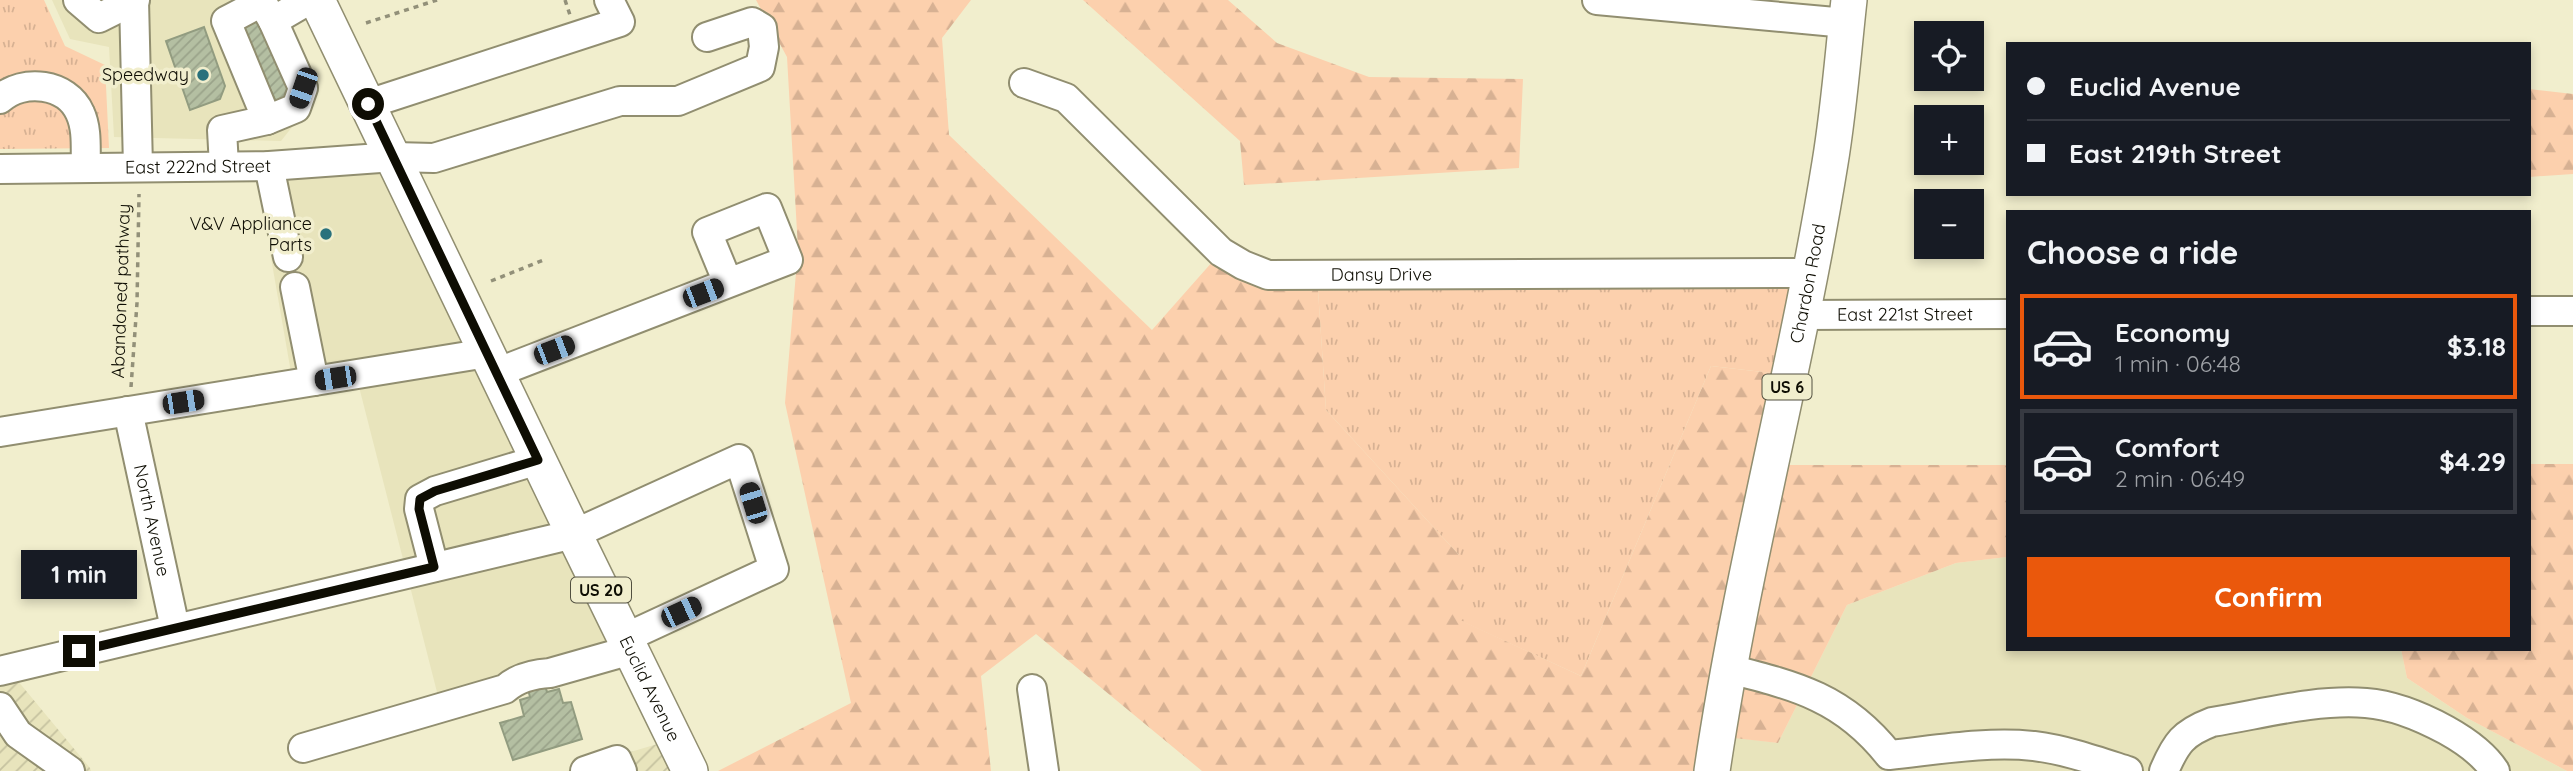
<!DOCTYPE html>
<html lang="en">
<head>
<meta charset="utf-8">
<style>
  :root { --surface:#171b24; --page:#20242c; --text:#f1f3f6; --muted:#9ea1a6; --line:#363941; --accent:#ea580c }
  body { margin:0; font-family:Quicksand,sans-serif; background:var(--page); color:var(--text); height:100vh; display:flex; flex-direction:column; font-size:26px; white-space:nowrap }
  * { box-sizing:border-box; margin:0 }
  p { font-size:23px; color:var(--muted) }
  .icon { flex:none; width:38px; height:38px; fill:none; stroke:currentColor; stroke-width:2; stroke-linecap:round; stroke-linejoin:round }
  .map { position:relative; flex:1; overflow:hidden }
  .details { position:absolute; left:2006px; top:210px; width:525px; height:441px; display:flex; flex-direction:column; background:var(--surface); border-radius:0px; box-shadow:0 4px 10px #0003 }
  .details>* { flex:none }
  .banner { position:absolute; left:2006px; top:42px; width:525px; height:154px; border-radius:0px; box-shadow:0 4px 10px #0003; display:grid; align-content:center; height:154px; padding:0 21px; background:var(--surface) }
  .fabs { position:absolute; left:1914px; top:21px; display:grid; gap:14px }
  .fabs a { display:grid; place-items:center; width:70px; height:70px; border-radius:0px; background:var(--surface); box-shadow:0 4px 10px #0003; font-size:35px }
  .end { position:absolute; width:32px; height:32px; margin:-16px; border:9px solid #0e0d03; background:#fff; box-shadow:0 0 0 4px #fff }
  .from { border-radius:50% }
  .bubble { position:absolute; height:49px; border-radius:0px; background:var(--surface); box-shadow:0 4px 10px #0003; font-size:23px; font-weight:800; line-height:49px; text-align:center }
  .car { position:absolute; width:21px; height:42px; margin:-21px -10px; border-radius:9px; box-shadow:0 0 5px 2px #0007; background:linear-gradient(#222 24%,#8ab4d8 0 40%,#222 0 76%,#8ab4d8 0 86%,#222 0) }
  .banner b { display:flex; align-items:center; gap:24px; height:66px; font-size:26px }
  .banner b+b { border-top:2px solid var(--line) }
  .banner i { width:18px; height:18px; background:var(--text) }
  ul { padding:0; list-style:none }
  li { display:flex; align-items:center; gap:21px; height:105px; margin:0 14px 10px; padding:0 7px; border:4px solid var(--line); border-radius:0px }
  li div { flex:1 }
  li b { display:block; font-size:26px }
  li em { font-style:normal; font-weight:800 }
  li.active { border-color:var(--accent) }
  li>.icon { width:63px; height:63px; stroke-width:1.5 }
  h2 { padding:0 21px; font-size:32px; line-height:84px }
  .primary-button { display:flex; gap:14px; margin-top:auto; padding:14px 21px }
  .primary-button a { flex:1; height:80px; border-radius:0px; background:var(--accent); color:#fff; font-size:28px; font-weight:800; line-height:80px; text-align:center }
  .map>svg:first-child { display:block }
  .built { fill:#e8e4bc }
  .industrial { fill:url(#industrial-furrows) }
  .grass { fill:url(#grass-tufts) }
  .forest { fill:url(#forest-firs) }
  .building { fill:url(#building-hatch); stroke:#929c80; stroke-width:2 }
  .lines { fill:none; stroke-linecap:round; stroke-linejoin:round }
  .minor-casing { stroke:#918e70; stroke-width:32 }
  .major-casing { stroke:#918e70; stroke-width:38 }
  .path { stroke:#929079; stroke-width:3.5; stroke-dasharray:5 5; stroke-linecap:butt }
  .minor { stroke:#fff; stroke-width:28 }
  .major { stroke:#fff; stroke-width:35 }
  .route { stroke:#0e0d03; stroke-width:9 }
  .poi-dot { fill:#29717c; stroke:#f1eecd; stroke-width:2.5 }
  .labels { text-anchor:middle; stroke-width:7; stroke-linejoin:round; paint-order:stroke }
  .shield { fill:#f1eecd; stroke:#525040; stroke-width:2 }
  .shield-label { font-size:16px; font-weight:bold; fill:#0e0d03 }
  .poi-label { font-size:18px; fill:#0e0d03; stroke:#f1eecd; text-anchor:end }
  .street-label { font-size:18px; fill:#0e0d03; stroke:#f1eecd }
</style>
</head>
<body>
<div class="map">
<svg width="2573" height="771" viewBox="0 0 2573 771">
  <defs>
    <pattern id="industrial-furrows" width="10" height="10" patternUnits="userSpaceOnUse" patternTransform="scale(1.75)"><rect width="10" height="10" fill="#e8e4bc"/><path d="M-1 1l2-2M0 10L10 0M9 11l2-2" fill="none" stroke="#c6c2a0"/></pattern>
    <pattern id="grass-tufts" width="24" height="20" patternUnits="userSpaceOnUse" patternTransform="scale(1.75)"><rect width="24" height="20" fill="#fcd0ad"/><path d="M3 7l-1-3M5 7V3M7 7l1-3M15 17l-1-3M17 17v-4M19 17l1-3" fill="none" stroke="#d7b193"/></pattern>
    <pattern id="forest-firs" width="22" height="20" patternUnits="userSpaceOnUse" patternTransform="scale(1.75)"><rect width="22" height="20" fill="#fcd0ad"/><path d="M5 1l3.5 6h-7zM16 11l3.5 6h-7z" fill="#d7b193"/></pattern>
    <pattern id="building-hatch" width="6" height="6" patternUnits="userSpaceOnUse" patternTransform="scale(1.75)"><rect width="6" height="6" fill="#b4bfa2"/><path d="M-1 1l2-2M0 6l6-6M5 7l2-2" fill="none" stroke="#9aa38a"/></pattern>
  </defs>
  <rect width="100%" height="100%" fill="#f1eecd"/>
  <path class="built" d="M52,0H267L311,103L281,141L114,137L109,47L70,39Z
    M394,157L631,650L438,696L356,375L293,384L255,166Z
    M2007,557V649H2401L2407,678L2467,718L2567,771H1712L1717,735L1778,743L1847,605L1956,563Z"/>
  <path class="industrial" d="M8,669L90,768L91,771H0V671Z
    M674,739L690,771H567Z"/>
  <path class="grass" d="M0,0H44L65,46L105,65L109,148L0,149Z
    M1810,273L1789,375L1711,366L1581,676L1459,620V555L1326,410L1317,275Z"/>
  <path class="forest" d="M756,0H971L942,38L949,135L1152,330L1221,252L1317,275L1326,410L1459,555L1460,620L1581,676L1711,366L1789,375L1772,465H2007V557L1956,563L1847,605L1778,743L1717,736L1712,771H1202L1036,634L981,676L991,771H718L851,703L785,403L798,249L787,57Z
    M1083,0H1228L1277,43L1369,77L1523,79L1519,168L1244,185L1240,141Z
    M2529,89L2573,94V174L2529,177Z
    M2529,464H2573V771H2567L2467,718L2407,678L2401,649H2529Z"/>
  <path class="building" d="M260,16L298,96L278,106L240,25Z
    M204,27L225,86L220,99L190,110L166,41Z
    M542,676L547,692L559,689L563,703L571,702L582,739L513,760L500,723L524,716L520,700L530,697L526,681Z"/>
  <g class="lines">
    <defs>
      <g id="minor">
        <path d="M78,0L99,18L135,0"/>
        <path d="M134,0L138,167"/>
        <path d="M1597,0L1846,23"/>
        <path id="s1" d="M1024,83L1066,98L1221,252L1243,265L1268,275L1810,273"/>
        <path d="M0,99C23,78 67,83 80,113C88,130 85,151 86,168"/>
        <path d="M368,104L620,22L609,0"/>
        <path d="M267,120L296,108L303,88L273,21"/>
        <path d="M224,166L222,130L267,120L226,21L262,2L273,21L309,0"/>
        <path d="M269,166L288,257"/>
        <path id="s2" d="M0,169L269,166L394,157L434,158L620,101H678L760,67L764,47L762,28L752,22L707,37"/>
        <path d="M295,287L314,381"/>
        <path d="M2529,311H2573"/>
        <path id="s3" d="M1802,315L2007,314"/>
        <path d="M496,373L788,260L767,208L707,232L728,283"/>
        <path id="s4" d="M128,411L175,628"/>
        <path d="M0,432L487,353"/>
        <path d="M434,567L419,509L420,499L435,491L538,460"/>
        <path d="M1729,669C1797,686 1844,698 1889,755C1937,750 1986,741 2034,746C2066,750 2097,761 2128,771"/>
        <path d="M0,671L574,534L739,459L774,569L625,638"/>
        <path d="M1032,689L1044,771"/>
        <path d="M0,707L18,734L70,771"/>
        <path d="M303,748L505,689C517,678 534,674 550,673L631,650"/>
        <path d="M585,771L617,760L622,771"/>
        <path d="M2164,771C2176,743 2183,733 2212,722C2262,714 2315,699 2366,703C2394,705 2422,717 2446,730C2464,740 2484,754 2495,771"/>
      </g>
      <g id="major">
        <path id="s5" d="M317,0L574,534L690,771"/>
        <path id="s6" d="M1712,771C1742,567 1797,367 1830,163C1839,109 1843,54 1849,0"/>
      </g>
    </defs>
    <use href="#minor" class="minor-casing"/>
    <use href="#major" class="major-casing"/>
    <path class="path" d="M565,0L570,15
      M366,23L437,0
      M491,281L546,259
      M131,387L137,303L139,194"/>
    <use href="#minor" class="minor"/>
    <use href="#major" class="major"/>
  </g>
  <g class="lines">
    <path class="route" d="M79,651L434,567L419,509L420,499L435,491L538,460L368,104"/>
  </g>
  <g class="poi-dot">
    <circle cx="203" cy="75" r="7"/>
    <circle cx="326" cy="234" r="7"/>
  </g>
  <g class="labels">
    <g class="shield">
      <rect x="1762.5" y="374.5" width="49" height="25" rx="5"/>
      <rect x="571" y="577.5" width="60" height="25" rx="5"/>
    </g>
    <g class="shield-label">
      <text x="1787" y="393">US 6</text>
      <text x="601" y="596">US 20</text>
    </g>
    <g class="poi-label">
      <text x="189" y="81">Speedway</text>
      <text x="312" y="230">V&amp;V Appliance<tspan x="312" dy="21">Parts</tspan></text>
    </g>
    <g class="street-label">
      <text dy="6" stroke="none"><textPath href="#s2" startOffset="198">East 222nd Street</textPath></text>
      <text dy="6" stroke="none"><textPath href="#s1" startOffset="429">Dansy Drive</textPath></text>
      <text dy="6" stroke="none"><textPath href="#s6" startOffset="497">Chardon Road</textPath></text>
      <text transform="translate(121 291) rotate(-88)" y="6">Abandoned pathway</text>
      <text dy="6" stroke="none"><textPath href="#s3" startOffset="103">East 221st Street</textPath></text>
      <text dy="6" stroke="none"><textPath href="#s4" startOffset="112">North Avenue</textPath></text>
      <text dy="6" stroke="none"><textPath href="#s5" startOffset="765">Euclid Avenue</textPath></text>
    </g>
  </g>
</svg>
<div class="fabs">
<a><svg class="icon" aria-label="locate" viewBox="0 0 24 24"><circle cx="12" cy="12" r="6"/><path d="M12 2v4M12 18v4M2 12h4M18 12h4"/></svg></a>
<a>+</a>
<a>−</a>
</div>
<i class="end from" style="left:368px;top:104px"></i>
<i class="end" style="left:79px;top:651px"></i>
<div class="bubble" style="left:21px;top:550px;width:116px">1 min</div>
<i class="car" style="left:303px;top:88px;rotate:199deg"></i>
<i class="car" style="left:703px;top:293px;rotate:69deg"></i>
<i class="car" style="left:554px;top:350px;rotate:69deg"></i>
<i class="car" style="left:335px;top:378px;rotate:261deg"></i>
<i class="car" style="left:183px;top:402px;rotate:81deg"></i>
<i class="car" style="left:753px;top:503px;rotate:343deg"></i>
<i class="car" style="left:681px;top:612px;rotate:65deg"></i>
<div class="banner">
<b><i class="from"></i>Euclid Avenue</b>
<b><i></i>East 219th Street</b>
</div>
<section class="details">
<h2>Choose a ride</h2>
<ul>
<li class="active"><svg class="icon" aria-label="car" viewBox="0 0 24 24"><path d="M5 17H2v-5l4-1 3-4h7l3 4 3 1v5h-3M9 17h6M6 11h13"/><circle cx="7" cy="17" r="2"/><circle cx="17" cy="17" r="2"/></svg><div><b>Economy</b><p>1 min · 06:48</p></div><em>$3.18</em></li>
<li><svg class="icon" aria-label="car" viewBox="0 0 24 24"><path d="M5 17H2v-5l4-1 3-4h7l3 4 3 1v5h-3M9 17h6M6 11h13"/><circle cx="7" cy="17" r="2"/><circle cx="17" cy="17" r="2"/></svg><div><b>Comfort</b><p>2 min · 06:49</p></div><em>$4.29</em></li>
</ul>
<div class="primary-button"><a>Confirm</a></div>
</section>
</div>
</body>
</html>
